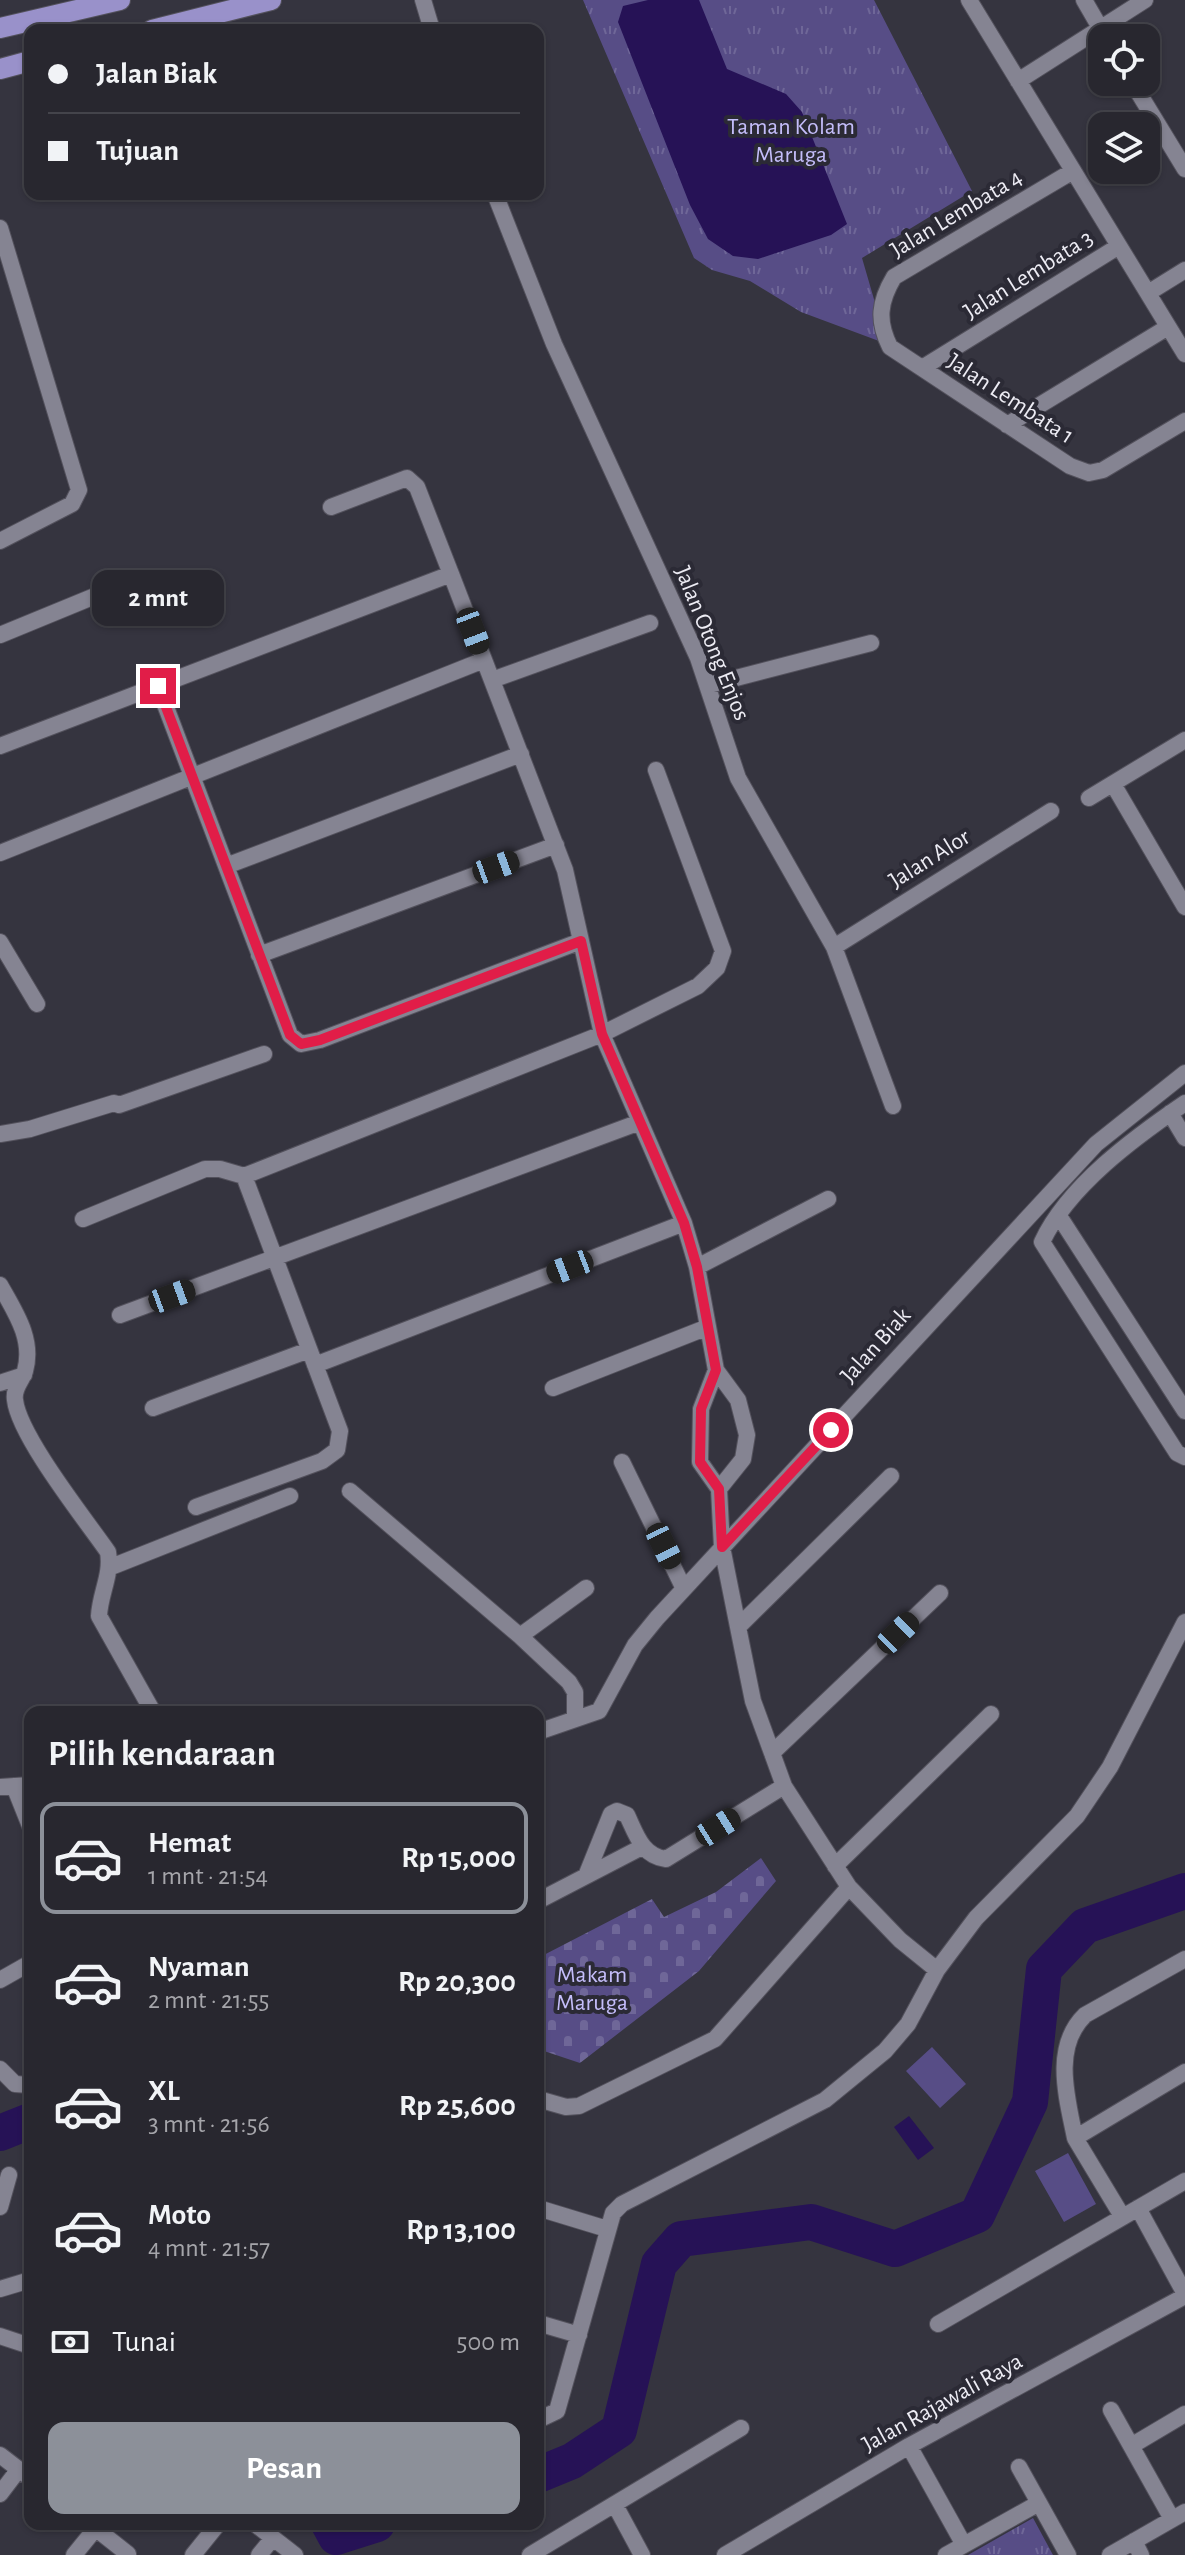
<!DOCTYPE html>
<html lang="id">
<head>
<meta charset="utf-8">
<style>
  :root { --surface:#28272f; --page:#34333b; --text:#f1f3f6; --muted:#a5a5aa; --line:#44444b; --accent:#8c9099 }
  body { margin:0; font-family:"Alegreya Sans",sans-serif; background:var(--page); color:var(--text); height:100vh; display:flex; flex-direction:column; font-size:30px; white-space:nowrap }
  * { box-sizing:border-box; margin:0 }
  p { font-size:26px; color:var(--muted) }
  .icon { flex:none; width:44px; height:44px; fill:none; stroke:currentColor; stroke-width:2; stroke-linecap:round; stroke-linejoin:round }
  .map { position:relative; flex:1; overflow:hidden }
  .details { position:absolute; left:24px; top:1706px; width:520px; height:824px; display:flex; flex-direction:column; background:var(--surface); border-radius:16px; box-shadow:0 2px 6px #0004,0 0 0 2px var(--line) }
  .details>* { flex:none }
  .banner { position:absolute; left:24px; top:24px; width:520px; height:176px; border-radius:16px; box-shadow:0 2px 6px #0004,0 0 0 2px var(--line); display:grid; align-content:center; height:176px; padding:0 24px; background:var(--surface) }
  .fabs { position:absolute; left:1088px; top:24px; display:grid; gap:16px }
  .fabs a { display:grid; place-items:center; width:72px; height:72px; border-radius:16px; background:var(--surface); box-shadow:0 2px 6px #0004,0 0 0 2px var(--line); font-size:40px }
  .end { position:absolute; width:36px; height:36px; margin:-18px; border:10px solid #e11d48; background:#fff; box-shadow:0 0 0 4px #fff }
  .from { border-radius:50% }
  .bubble { position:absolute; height:56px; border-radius:16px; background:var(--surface); box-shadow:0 2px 6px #0004,0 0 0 2px var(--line); font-size:26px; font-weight:700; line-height:56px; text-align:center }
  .car { position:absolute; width:24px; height:48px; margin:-24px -12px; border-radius:10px; box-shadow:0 0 6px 2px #0007; background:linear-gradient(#222 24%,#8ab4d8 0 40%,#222 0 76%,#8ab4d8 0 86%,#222 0) }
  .banner b { display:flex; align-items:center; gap:28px; height:76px; font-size:30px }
  .banner b+b { border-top:2px solid var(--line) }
  .banner i { width:20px; height:20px; background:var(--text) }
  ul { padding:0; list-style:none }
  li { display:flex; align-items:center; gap:24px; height:112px; margin:0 16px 12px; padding:0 8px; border:4px solid transparent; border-radius:16px }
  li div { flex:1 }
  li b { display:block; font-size:30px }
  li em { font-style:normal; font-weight:700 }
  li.selected { border-color:var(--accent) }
  li>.icon { width:72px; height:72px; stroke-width:1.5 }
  h2 { padding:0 24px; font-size:36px; line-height:96px }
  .pay { display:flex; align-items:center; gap:20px; height:88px; padding:0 24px; font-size:30px }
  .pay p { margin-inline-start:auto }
  .primary-button { display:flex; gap:16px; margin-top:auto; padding:16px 24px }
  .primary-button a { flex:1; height:92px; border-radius:16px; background:var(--accent); color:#fff; font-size:32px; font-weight:700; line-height:92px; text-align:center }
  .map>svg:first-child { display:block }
  .grass { fill:url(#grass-tufts) }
  .cemetery { fill:url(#cemetery-stones) }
  .pitch { fill:#574d86 }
  .water { fill:#261256 }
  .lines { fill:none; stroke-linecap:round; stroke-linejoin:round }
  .river { stroke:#261256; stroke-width:36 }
  .minor-casing { stroke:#53515c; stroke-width:18 }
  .primary-casing { stroke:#53515c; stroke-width:22 }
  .minor { stroke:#858492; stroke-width:16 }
  .primary { stroke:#9991ca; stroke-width:20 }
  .route { stroke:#e11d48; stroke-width:10 }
  .labels { text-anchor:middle; stroke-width:8; stroke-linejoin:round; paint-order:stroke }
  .park-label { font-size:24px; fill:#c4bdfa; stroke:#2b2a35 }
  .street-label { font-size:24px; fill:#edecf4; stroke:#2b2a35 }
</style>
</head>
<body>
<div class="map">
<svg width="1185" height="2555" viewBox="0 0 1185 2555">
  <defs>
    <pattern id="grass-tufts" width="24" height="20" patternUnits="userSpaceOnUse" patternTransform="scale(2)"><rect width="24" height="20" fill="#574d86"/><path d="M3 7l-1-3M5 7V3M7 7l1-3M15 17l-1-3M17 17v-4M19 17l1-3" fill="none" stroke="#6f6798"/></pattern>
    <pattern id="cemetery-stones" width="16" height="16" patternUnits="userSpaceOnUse" patternTransform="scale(2)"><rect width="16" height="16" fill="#574d86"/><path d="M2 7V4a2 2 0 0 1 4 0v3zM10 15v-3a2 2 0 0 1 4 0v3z" fill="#6f6798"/></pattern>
  </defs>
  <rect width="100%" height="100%" fill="#35343f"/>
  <path class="grass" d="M583,0H874L972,191L862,258L887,344L801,312L750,281L712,270L694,258Z
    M1033,2518L1053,2555H968Z"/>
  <path class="cemetery" d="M761,1858L776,1881L699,1971L580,2063L538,2049V1958L652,1899L664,1917L716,1892Z"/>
  <path class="pitch" d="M932,2047L966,2084L940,2108L906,2071Z
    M1068,2153L1096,2204L1064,2222L1035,2171Z"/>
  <path class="water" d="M648,0H699L727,69L786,94L802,112L847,224L831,235L758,259L733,256L708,239L690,205L618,22L623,6Z
    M909,2116L934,2148L918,2160L894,2127Z"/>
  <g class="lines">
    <path class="river" d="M0,2133L30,2121
      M538,2475L572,2461L619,2430L659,2264L681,2239L811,2222L895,2249L977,2215L1030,2102L1044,1969L1085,1926L1185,1891
      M329,2524L336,2537L377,2524"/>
    <defs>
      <path id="minor" d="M423,0L432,30
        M969,0L1185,354
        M1084,0L1106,38
        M1018,81L1145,0
        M1132,82L1185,169
        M1073,171L894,277C879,302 877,321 890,347L1070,466L1089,473L1103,470L1185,421
        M495,194L554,344L698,658L738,778L834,947L893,1106
        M0,228L79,490L72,504L0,541
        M1148,293L1185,270
        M922,368L1119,246
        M1007,425L1168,327
        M331,507L407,478L417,487L451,574
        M0,635L107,591
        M492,680L650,623
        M709,685L871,643
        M158,686L290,1035L301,1044L320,1040L581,941
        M0,746L451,574L565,870L602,1034L684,1223L697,1267L716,1370L738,1400L747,1435L743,1459L719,1489
        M1113,784L1185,907
        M1089,798L1185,740
        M0,853L484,660
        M226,866L521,754
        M0,942L37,1004
        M834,947L1051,811
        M259,955L556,845
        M1185,1103C1135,1137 1068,1186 1042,1242L1177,1453L1185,1457
        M1170,1113L1185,1138
        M0,1134L30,1129L114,1103L119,1105L264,1054
        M1059,1216L1185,1411
        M83,1219L205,1169H220L244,1176L602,1034L698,986L717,968L723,951L656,770
        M697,1267L828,1199
        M0,1285C15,1312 34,1339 25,1371C22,1381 13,1388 15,1400C19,1436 85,1519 108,1552C112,1575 100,1593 99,1616L153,1712
        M120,1315L640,1122
        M315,1365L684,1223
        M716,1370L701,1409L700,1462L719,1489L722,1547L738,1627L753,1701L772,1753L784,1786L849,1887L900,1940L937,1970
        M0,1383L24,1375
        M553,1388L708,1327
        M153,1408L309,1350
        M622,1462L684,1589
        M350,1491L520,1636L569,1682L575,1692V1718
        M196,1507L322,1461L337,1450L340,1431L244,1176
        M111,1567L290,1496
        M738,1627L891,1476
        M520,1636L586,1588
        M538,1732L599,1711L635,1645L657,1618L1096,1144L1185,1073
        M772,1753L940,1593
        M14,1786L30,1826
        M0,1787L30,1785
        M835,1866L991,1714
        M586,1876L611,1814L617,1811L627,1815C636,1834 642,1856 666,1859L784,1786
        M538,1901L642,1847
        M0,1980L30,1963
        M0,2069L15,2084L30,2085
        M538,2099L566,2107L579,2106L715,2039L849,1887
        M1075,2138C1067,2098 1052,2047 1085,2015L1185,1959
        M0,2207L9,2175
        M538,2208L607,2229
        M1138,2208L1185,2294
        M1122,2216L1075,2138L1185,2072
        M0,2289L30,2280
        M538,2323L579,2335
        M938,2324L1185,2181
        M0,2336L30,2346
        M1111,2410L1172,2519
        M538,2420L557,2411L613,2213L622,2204L825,2100L885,2051L908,2024L937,1970L976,1918L1077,1816L1110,1767L1185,1622
        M909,2446L964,2545
        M1131,2446L1185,2414
        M0,2455L30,2478
        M1019,2467L1068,2555
        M0,2494L19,2469
        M615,2505L642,2555
        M90,2524L128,2554
        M255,2524L295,2555
        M1134,2541L1141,2555
        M74,2555L96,2528
        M193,2555L218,2524
        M259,2555L273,2538
        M530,2555L741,2428
        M725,2555L909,2446L1185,2296
        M946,2555L1039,2503
        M1110,2555L1185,2512"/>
      <path id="primary" d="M0,28L120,0
        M152,30L271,0
        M0,69L30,61"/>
    </defs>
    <use href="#minor" class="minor-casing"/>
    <use href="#primary" class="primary-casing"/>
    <use href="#minor" class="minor"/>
    <use href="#primary" class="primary"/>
  </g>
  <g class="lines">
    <path class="route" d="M158,686L290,1035L301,1044L320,1040L581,941L602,1034L684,1223L697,1267L716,1370L701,1409L700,1462L719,1489L722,1547L831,1430"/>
  </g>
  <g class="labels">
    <g class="park-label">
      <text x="791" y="134">Taman Kolam<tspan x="791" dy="28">Maruga</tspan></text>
      <text x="592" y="1982">Makam<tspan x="592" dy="28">Maruga</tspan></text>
    </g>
    <g class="street-label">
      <text transform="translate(956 213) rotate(-31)" y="8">Jalan Lembata 4</text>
      <text transform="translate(1028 274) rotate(-32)" y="8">Jalan Lembata 3</text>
      <text transform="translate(1011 398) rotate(33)" y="8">Jalan Lembata 1</text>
      <text transform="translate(713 643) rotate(68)" y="8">Jalan Otong Enjos</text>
      <text transform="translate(929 858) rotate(-32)" y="8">Jalan Alor</text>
      <text transform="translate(875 1345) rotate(-48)" y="8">Jalan Biak</text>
      <text transform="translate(942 2402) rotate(-29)" y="8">Jalan Rajawali Raya</text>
    </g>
  </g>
</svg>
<div class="fabs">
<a><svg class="icon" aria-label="locate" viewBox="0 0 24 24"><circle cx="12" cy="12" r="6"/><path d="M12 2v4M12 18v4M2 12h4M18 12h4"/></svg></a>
<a><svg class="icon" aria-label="layers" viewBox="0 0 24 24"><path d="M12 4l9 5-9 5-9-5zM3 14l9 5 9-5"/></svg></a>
</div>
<i class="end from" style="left:831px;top:1430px"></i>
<i class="end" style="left:158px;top:686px"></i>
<div class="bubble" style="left:92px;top:570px;width:132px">2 mnt</div>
<i class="car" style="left:473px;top:631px;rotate:159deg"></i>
<i class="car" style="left:496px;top:867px;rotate:70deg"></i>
<i class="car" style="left:570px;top:1267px;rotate:249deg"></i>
<i class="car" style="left:172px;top:1296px;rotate:70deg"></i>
<i class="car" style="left:664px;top:1546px;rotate:154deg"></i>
<i class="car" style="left:898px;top:1633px;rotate:46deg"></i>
<i class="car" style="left:718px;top:1827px;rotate:58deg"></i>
<div class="banner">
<b><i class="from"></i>Jalan Biak</b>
<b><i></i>Tujuan</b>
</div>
<section class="details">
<h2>Pilih kendaraan</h2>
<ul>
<li class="selected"><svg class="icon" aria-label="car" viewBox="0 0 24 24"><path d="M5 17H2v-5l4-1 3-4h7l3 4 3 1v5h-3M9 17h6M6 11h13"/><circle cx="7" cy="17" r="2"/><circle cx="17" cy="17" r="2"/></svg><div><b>Hemat</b><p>1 mnt · 21:54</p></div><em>Rp 15,000</em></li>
<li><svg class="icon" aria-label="car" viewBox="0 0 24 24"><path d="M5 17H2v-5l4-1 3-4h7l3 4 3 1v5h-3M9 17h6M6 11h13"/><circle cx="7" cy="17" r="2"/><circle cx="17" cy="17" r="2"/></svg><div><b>Nyaman</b><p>2 mnt · 21:55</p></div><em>Rp 20,300</em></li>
<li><svg class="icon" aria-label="car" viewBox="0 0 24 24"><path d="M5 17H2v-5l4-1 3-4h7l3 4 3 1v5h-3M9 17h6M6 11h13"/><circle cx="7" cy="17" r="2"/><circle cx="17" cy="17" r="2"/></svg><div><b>XL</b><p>3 mnt · 21:56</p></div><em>Rp 25,600</em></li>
<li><svg class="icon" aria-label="car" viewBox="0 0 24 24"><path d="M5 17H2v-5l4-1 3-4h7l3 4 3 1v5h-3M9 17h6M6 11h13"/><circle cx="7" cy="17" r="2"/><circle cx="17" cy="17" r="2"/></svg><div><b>Moto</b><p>4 mnt · 21:57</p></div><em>Rp 13,100</em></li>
</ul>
<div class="pay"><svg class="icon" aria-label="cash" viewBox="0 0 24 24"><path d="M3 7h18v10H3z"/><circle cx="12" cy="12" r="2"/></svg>Tunai<p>500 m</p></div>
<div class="primary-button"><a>Pesan</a></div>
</section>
</div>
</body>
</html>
